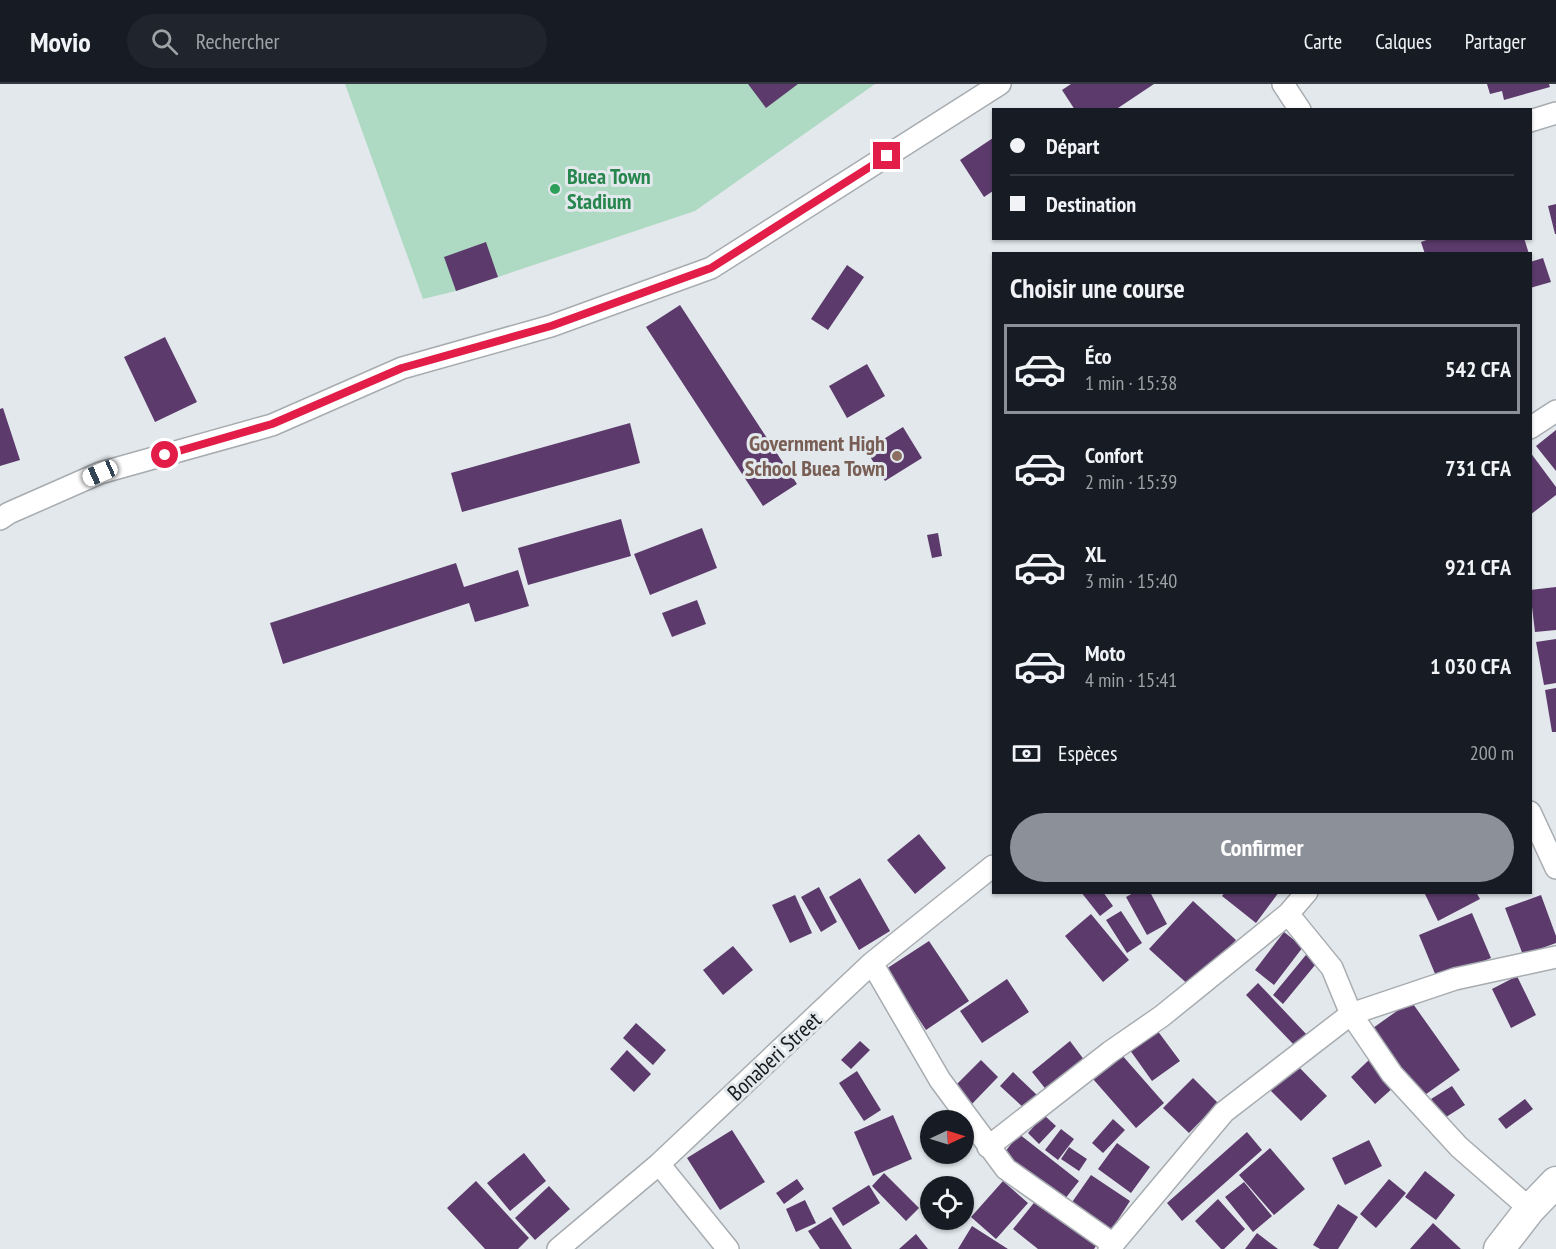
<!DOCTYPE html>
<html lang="fr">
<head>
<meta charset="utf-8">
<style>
  :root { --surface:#171b24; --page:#20242c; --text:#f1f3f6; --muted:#9ea1a6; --line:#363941; --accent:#8c9099 }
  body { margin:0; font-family:"PT Sans Narrow",sans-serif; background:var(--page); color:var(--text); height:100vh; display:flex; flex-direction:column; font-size:22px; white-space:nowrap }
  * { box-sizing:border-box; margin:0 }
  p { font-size:20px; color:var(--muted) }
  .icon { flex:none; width:33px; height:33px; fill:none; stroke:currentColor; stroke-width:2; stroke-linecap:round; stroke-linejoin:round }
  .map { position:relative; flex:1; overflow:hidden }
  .details { position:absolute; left:992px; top:168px; width:540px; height:642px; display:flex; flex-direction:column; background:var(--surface); border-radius:0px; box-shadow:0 2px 4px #0004 }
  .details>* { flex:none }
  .top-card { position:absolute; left:992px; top:24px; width:540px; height:132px; border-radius:0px; box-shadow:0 2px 4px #0004; display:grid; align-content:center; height:132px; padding:0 18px; background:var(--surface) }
  .needle { width:39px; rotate:86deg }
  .tools { position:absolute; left:920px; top:1026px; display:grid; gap:12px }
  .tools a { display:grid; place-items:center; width:54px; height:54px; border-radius:50%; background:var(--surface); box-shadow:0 2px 4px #0004; font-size:30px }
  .end { position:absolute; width:27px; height:27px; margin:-14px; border:8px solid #e11d48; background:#fff; box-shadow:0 0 0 3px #fff }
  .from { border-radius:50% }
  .car { position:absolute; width:18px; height:36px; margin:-18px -9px; border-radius:8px; box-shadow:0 0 4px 2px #0007; background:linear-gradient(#fff 24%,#345 0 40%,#fff 0 76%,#345 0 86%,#fff 0) }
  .top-card b { display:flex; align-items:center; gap:21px; height:57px; font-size:22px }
  .top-card b+b { border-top:2px solid var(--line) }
  .top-card i { width:15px; height:15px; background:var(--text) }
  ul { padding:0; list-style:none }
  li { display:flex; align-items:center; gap:18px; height:90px; margin:0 12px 9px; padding:0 6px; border:3px solid transparent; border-radius:0px }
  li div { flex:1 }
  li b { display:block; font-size:22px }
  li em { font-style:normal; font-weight:700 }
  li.on { border-color:var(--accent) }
  li>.icon { width:54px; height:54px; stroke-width:1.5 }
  h2 { padding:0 18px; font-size:27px; line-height:72px }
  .pay { display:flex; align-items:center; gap:15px; height:66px; padding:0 18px; font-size:22px }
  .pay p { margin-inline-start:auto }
  .cta { display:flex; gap:12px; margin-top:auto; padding:12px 18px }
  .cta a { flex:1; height:69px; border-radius:36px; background:var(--accent); color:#fff; font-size:24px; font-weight:700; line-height:69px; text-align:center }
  header { display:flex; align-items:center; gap:36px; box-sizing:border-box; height:84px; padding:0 30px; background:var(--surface); border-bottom:2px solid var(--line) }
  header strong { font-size:28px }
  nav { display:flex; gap:33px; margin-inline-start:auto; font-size:21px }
  .search { width:420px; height:54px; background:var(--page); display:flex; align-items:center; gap:15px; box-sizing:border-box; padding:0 21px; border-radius:33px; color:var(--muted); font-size:22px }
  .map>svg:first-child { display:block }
  .green { fill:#aed9c3 }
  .building { fill:#5c3b6c }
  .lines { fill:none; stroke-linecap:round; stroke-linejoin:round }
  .street-casing { stroke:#a7acb1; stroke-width:24 }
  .secondary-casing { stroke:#a7acb1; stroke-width:33 }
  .street { stroke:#fff; stroke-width:21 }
  .secondary { stroke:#fff; stroke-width:30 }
  .route { stroke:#e11d48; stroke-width:8 }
  .leisure-dot { fill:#2e9e5b; stroke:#e3e8ec; stroke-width:2 }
  .education-dot { fill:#8d6e63; stroke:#e3e8ec; stroke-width:2 }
  .labels { text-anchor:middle; stroke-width:6; stroke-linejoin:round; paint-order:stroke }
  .leisure-label { font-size:22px; font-weight:bold; fill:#27864d; stroke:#e3e8ec; text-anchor:start }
  .education-label { font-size:22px; font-weight:bold; fill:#785e54; stroke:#e3e8ec; text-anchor:end }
  .street-label { font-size:22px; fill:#17191a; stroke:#e3e8ec }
</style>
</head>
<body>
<header>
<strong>Movio</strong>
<div class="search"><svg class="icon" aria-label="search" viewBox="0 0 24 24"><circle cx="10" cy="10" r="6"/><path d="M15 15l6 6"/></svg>Rechercher</div>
<nav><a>Carte</a><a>Calques</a><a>Partager</a></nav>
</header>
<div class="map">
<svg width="1556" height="1165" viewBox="0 0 1556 1165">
  <rect width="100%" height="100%" fill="#e3e8ec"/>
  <path class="green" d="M345,0H875L695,127L456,207L423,215Z"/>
  <path class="building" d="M748,0H798L766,24Z
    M1071,0H1154L1115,26H1075L1062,6Z
    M1487,0H1549L1550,3L1504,16L1502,7L1490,10Z
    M993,54V107L984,113L960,76Z
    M1556,120V150H1555L1548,122Z
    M1432,154H1524L1529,170H1425L1421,158Z
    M486,158L498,193L456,207L444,173Z
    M1543,174L1551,198L1530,204V178Z
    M847,181L864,193L828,246L811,235Z
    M680,221L797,400L763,422L646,243Z
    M165,253L197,318L155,338L124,273Z
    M867,280L885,312L847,334L829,302Z
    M3,324L20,376L0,382V325Z
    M630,339L640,379L462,428L451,389Z
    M903,343L922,374L885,397L866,366Z
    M1556,346V387L1536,362Z
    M1530,368L1556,403V411L1530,431Z
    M621,435L631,472L528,501L518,464Z
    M702,444L717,484L650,511L634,470Z
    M938,449L942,472L932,474L927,451Z
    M456,479L464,503L518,486L529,522L475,538L469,519L283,580L270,539Z
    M1556,503V546L1535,548L1530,506Z
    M697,516L706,540L672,553L662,529Z
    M1556,555V599L1544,601L1536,558Z
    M1556,604V648H1552L1545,606Z
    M919,750L946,784L915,810L887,776Z
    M860,794L890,847L859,866L829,813Z
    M819,803L837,838L821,848L801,813Z
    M1081,808H1103L1113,822L1100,832Z
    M1135,808H1150L1167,840L1147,851L1126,813Z
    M1225,808H1279L1256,839L1222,812Z
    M1424,808H1476L1480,815L1438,837Z
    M795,811L812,849L790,859L772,821Z
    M1541,811L1556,852V859L1523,871L1505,824Z
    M1193,817L1236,856L1192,904L1149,865Z
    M1121,827L1142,859L1127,869L1106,836Z
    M1472,829L1491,874L1438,897L1419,851Z
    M1091,830L1129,876L1103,898L1065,852Z
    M1284,848L1303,863L1274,901L1255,886Z
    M929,857L969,917L926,946L886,885Z
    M733,862L753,886L723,911L703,886Z
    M1310,866L1320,875L1283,920L1273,911Z
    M1517,892L1536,931L1511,944L1492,905Z
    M1007,895L1029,928L982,959L960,927Z
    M1258,899L1308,952L1296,963L1246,911Z
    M1411,917L1460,986L1422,1013L1373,944Z
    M636,939L666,966L653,981L623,954Z
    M1154,942L1180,977L1152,997L1127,962Z
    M860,957L870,966L851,985L841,976Z
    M1070,957L1085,977L1048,1008L1032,988Z
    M627,966L651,990L634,1008L610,985Z
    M1121,970L1164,1019L1136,1044L1093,995Z
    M1370,975L1394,1003L1375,1020L1351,993Z
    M981,976L998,993L970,1022L953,1004Z
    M1295,979L1327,1012L1301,1037L1269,1005Z
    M857,987L881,1026L864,1037L839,999Z
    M1013,988L1037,1011L1025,1025L1000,1002Z
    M1193,994L1218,1019L1189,1049L1163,1024Z
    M1452,1002L1465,1021L1443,1035L1431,1015Z
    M1525,1015L1533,1025L1506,1045L1498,1035Z
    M893,1031L912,1075L873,1092L854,1048Z
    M1044,1031L1056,1042L1039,1060L1028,1049Z
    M1113,1035L1125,1046L1103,1069L1092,1059Z
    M1061,1045L1074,1055L1058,1076L1045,1066Z
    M732,1046L765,1098L720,1126L687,1074Z
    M1247,1048L1262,1066L1182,1137L1167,1119Z
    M1019,1050L1079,1097L1061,1120L1001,1073Z
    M1369,1056L1382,1082L1345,1101L1332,1074Z
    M1117,1059L1150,1083L1131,1109L1098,1085Z
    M1069,1063L1087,1075L1079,1087L1061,1075Z
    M1270,1064L1305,1105L1274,1131L1239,1091Z
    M524,1069L546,1097L510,1127L487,1099Z
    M1425,1087L1455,1111L1436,1136L1405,1113Z
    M884,1089L919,1124L906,1137L872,1102Z
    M1091,1091L1130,1117L1108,1151L1068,1124Z
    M797,1095L804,1105L784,1120L776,1109Z
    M1389,1095L1406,1109L1376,1144L1360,1130Z
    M476,1097L529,1154L518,1165H485L447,1124Z
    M1003,1097L1028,1119L996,1155L971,1133Z
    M1244,1098L1272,1132L1253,1148L1225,1113Z
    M869,1101L880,1119L843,1142L832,1124Z
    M549,1102L570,1125L535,1156L515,1134Z
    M1037,1115L1096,1162L1094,1165H1038L1013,1145Z
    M1218,1115L1245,1145L1224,1165H1221L1195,1137Z
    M805,1116L816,1139L796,1148L786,1125Z
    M1338,1120L1358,1133L1338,1165H1320L1313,1161Z
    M831,1133L852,1165H820L808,1147Z
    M1433,1139L1461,1165H1410Z
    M972,1142L1008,1165H958Z
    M1257,1149L1278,1165H1245Z
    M916,1150L928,1165H899Z"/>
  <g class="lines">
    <defs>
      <path id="street" d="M1283,0L1300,26
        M1530,37L1556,29
        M1530,344L1556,327
        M0,435L9,429L100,389L272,341L402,284L551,242L711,184L1000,0
        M1530,728L1556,784
        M1288,830L1332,884L1351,930L1392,990L1459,1063L1530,1125
        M872,879L940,996L1006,1085L1113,1160
        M988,1063L1110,968L1162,932L1288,830L1307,808
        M659,1080L728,1165
        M558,1165L659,1080L872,879L993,782
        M1109,1165L1224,1028L1351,930L1455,895L1556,873"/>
      <path id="secondary" d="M1499,1165L1530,1125L1556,1098"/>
    </defs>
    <use href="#street" class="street-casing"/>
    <use href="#secondary" class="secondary-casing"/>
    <use href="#street" class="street"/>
    <use href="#secondary" class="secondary"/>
  </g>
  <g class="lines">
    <path class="route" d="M165,371L272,340L402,284L551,242L711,184L887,72"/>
  </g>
  <circle class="leisure-dot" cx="555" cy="105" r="6"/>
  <circle class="education-dot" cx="897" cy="372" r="6"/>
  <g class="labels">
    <g class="leisure-label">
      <text x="567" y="100">Buea Town<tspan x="567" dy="25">Stadium</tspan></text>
    </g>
    <g class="education-label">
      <text x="885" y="367">Government High<tspan x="885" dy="25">School Buea Town</tspan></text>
    </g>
    <g class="street-label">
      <text transform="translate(774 972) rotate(-43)" y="8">Bonaberi Street</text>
    </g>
  </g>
</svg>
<div class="tools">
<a><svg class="needle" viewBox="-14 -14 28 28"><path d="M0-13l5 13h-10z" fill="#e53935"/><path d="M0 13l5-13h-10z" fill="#9ea1a6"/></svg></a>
<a><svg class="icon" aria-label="locate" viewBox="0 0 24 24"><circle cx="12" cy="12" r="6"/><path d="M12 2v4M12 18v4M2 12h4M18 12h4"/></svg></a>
</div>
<i class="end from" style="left:165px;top:371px"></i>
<i class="end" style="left:887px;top:72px"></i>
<i class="car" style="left:100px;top:389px;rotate:246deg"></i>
<div class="top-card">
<b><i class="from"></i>Départ</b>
<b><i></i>Destination</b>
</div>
<section class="details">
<h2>Choisir une course</h2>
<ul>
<li class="on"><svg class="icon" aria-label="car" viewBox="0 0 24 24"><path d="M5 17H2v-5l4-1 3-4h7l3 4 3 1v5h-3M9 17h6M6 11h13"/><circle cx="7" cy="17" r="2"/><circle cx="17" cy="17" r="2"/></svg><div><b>Éco</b><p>1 min · 15:38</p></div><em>542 CFA</em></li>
<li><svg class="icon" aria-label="car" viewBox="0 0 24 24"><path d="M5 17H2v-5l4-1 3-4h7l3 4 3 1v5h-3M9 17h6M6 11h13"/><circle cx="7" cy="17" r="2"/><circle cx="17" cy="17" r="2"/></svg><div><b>Confort</b><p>2 min · 15:39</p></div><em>731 CFA</em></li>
<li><svg class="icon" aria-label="car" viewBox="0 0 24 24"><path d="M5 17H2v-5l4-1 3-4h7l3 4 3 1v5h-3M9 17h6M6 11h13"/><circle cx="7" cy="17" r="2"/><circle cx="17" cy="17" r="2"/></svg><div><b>XL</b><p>3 min · 15:40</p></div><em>921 CFA</em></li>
<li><svg class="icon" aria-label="car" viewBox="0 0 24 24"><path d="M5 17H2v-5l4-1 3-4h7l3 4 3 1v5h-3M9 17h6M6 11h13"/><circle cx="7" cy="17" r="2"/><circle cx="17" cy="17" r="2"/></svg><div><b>Moto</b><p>4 min · 15:41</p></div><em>1 030 CFA</em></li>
</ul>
<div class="pay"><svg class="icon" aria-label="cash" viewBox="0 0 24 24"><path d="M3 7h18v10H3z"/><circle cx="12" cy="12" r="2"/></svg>Espèces<p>200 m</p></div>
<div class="cta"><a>Confirmer</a></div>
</section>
</div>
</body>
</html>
